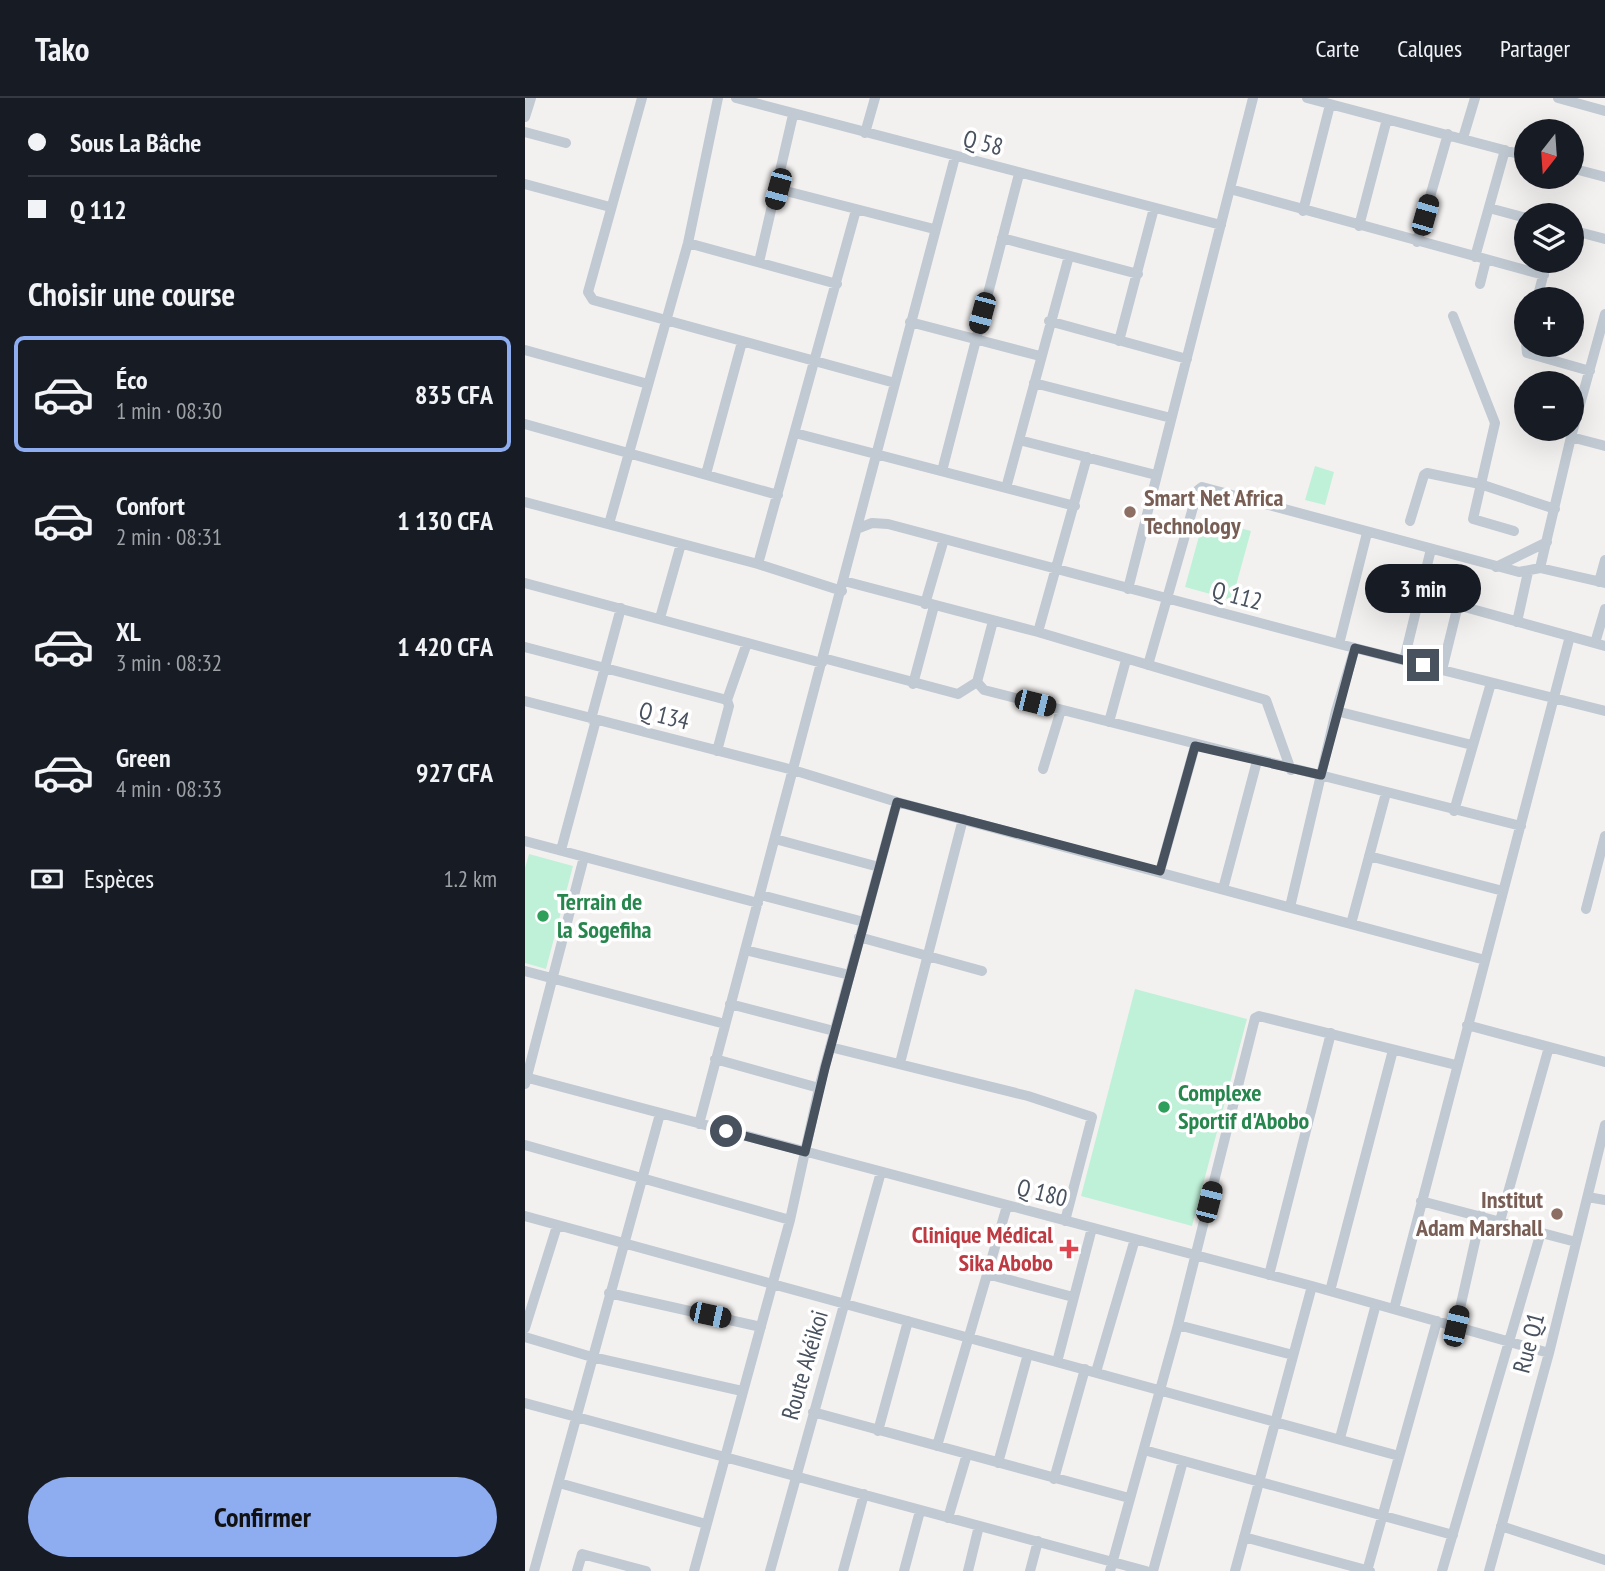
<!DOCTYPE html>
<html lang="fr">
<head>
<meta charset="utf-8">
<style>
  :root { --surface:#171b24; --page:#242831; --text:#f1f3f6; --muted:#9ea1a6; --line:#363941; --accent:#8eacf0 }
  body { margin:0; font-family:"PT Sans Narrow",sans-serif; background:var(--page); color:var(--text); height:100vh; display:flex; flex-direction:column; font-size:26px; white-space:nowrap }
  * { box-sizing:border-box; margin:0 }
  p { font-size:23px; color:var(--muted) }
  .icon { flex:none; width:38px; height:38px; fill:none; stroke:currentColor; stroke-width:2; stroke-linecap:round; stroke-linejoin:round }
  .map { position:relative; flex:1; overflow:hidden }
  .sheet { display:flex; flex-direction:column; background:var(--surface); width:525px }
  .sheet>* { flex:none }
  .hud { display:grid; align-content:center; height:154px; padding:0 28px; background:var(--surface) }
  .needle { width:46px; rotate:197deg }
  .buttons { position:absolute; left:989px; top:21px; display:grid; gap:14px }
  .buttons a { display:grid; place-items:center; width:70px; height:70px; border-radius:50%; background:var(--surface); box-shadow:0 7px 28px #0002; font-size:35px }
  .end { position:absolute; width:32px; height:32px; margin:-16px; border:9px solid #48515e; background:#fff; box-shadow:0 0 0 4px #fff }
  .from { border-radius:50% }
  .bubble { position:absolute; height:49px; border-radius:24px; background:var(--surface); box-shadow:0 7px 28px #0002; font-size:23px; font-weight:700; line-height:49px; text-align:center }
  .car { position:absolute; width:21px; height:42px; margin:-21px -10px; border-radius:9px; box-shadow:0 0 5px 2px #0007; background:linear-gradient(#222 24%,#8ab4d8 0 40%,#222 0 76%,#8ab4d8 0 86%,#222 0) }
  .hud b { display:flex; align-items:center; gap:24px; height:66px; font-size:26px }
  .hud b+b { border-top:2px solid var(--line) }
  .hud i { width:18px; height:18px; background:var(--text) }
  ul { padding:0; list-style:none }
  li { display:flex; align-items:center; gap:21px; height:116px; margin:0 14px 10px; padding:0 14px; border:4px solid transparent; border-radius:10px }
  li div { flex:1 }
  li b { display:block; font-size:26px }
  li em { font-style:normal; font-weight:700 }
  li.active { border-color:var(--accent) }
  li>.icon { width:63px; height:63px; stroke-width:1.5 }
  h2 { padding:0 28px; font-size:32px; line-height:84px }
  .pay { display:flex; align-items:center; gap:18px; height:77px; padding:0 28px; font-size:26px }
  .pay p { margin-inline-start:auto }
  .primary-button { display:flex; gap:14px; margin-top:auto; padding:14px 28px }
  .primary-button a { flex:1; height:80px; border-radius:42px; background:var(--accent); color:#111; font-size:28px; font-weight:700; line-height:80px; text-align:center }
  header { display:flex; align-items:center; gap:42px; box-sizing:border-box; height:98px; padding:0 35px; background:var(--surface); border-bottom:2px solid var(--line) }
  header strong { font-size:33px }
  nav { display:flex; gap:38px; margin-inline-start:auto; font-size:24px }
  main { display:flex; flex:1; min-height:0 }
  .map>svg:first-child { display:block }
  .green { fill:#bff1d8 }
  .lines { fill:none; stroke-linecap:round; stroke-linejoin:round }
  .minor { stroke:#c1c9d2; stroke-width:10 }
  .route { stroke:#48515e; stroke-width:9 }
  .education-dot { fill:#8d6e63; stroke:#fff; stroke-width:2.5 }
  .leisure-dot { fill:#2e9e5b; stroke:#fff; stroke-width:2.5 }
  .health-dot { fill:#e0444e; stroke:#fff; stroke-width:2.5 }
  .labels { text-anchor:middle; stroke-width:7; stroke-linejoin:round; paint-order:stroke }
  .street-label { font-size:24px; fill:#48515e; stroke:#fff }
  .education-label { font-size:24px; font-weight:bold; fill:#785e54; stroke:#fff; text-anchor:start }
  .leisure-label { font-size:24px; font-weight:bold; fill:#27864d; stroke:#fff; text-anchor:start }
  .health-label { font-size:24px; font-weight:bold; fill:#be3a42; stroke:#fff; text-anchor:end }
</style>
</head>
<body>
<header>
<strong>Tako</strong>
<nav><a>Carte</a><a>Calques</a><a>Partager</a></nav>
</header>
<main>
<section class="sheet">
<div class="hud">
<b><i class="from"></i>Sous La Bâche</b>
<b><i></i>Q 112</b>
</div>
<h2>Choisir une course</h2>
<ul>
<li class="active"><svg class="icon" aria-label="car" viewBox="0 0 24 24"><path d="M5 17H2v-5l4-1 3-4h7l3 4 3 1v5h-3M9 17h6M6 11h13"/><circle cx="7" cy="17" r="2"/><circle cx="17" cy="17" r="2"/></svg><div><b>Éco</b><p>1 min · 08:30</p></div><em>835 CFA</em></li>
<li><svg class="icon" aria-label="car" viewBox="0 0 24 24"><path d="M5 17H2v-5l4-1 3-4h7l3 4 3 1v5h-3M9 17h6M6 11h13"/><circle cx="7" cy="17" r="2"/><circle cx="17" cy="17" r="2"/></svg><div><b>Confort</b><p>2 min · 08:31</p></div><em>1 130 CFA</em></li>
<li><svg class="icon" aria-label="car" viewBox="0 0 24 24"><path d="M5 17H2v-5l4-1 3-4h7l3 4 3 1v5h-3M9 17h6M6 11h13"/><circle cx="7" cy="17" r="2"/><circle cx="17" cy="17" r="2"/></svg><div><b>XL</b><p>3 min · 08:32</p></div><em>1 420 CFA</em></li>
<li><svg class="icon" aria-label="car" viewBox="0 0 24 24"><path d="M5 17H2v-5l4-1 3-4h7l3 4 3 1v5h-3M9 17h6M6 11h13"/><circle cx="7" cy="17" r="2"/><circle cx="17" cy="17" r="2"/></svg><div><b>Green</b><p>4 min · 08:33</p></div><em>927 CFA</em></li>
</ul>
<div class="pay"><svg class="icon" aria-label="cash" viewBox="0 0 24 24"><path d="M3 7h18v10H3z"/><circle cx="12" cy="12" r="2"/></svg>Espèces<p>1.2 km</p></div>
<div class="primary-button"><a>Confirmer</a></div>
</section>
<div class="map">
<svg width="1080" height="1473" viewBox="0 0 1080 1473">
  <rect width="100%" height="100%" fill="#f3f1f0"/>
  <path class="green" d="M790,368L809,374L800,407L780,402Z
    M679,420L726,433L707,502L660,489Z
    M4,756L48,768L21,871L0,865V770Z
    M610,891L722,921L667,1128L556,1098Z"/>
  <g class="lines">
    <path class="minor" d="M117,0L63,194L68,202L370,285
      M211,0L696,127
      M782,0L1001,58
      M1033,0L1080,13
      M0,19L6,0
      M0,34L41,45
      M340,35L350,0
      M938,40L950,0
      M1046,70L1080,79
      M0,86L85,109
      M253,91L409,131
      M705,91L1019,177
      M964,110L1001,120
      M778,113L805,7
      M834,128L862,21
      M1046,132L1080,141
      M477,140L613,176
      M892,144L923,36
      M163,145L312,186
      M950,159L980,52
      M234,164L268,17
      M955,186L961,162
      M1012,201L1022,163
      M928,218L970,325L948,421L989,433
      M524,223L662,261
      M385,224L515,258
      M594,243L629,110
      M1001,245L1002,255L1065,273
      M0,252L123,286
      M509,285L646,320
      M0,326L253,397
      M270,335L550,408
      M1046,339L1080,348
      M494,342L631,377
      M417,373L494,76
      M181,376L217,244
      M481,390L544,158
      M0,404L233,466L317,493
      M885,423L899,377L902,375L955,386L1030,411
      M84,426L163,145L193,0
      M334,430L347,425L363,426L814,546L1080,613
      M233,466L331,112
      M971,469L1022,444
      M1015,470L1046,339L1080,216
      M319,483L513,534L741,602L766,672
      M1074,484L1080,462
      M0,485L297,565
      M603,491L728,0
      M400,506L419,441
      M135,520L156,446
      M992,524L1003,474
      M513,534L562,359
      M1070,545L1080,511
      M814,546L842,435
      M0,549L202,602
      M298,560L433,596L452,584L468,523
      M879,562L906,451
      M623,567L673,392L677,389L994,474L1015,470L1080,485
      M917,572L932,511L936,508L1080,548
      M452,584L459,592L996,728
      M388,586L409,508
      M0,603L268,672L372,704L960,862
      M811,613L947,647
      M66,621L96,510
      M584,624L601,562
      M192,653L204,608L202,602L222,545
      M518,671L536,612
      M929,713L966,585
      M250,741L354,769
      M0,743L233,805
      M36,752L71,622
      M844,758L978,793
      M635,773L670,648
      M698,791L732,663
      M236,797L339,824
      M765,809L811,613L830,550
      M1061,811L1080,738
      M826,826L861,695
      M334,839L457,873
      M220,852L325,877
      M0,873L200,926
      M205,906L309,933
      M942,927L1080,964
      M305,949L503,998L567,1019L540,1123
      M190,961L294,990
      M375,965L438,721
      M0,979L787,1188L1024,1255
      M0,986L59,759
      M174,1026L430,59
      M0,1047L265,1122
      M1063,1099L1080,1102
      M896,1103L1051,1144
      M0,1118L874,1358
      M975,1123L1024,949
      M462,1176L548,1199
      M744,1177L806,935
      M805,1193L868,952
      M84,1195L236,1229
      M869,1211L1045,538
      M653,1227L768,1257
      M931,1228L956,1117
      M0,1230L32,1128
      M0,1239L67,1259L217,1293
      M532,1264L567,1130
      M571,1274L610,1141
      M0,1305L621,1473
      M288,1314L604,1400
      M353,1333L383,1223
      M815,1340L851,1206
      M412,1348L482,1108
      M619,1352L928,1437
      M473,1365L503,1256
      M529,1381L560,1271
      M34,1385L181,1426
      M423,1420L442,1356
      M976,1428L1080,1462
      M719,1439L845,1473
      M9,1473L135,1016
      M52,1473L57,1456L121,1473
      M169,1473L265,1122L294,990L372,704
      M245,1473L356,1074
      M318,1473L339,1396
      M379,1473L395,1413
      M443,1473L454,1428
      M505,1473L513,1443
      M585,1473L653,1227L730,920L734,918L931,967
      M628,1473L658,1363
      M710,1473L787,1188
      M842,1473L912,1223
      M917,1473L1016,1134
      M964,1473L1024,1255L1080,1027"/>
  </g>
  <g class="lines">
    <path class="route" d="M201,1033L280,1054L300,970L372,704L635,773L670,648L796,677L830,550L898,567"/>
  </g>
  <g class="education-dot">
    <circle cx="605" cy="414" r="7"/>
    <circle cx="1032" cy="1116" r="7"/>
  </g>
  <g class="leisure-dot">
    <circle cx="18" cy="818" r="7"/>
    <circle cx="639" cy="1009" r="7"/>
  </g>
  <path class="health-dot" d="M540.5 1140.5h7v7h7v7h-7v7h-7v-7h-7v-7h7z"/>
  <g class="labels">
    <g class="street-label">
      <text transform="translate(458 45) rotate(14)" y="8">Q 58</text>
      <text transform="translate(712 498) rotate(15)" y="8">Q 112</text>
      <text transform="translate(139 618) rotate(14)" y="8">Q 134</text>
      <text transform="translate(517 1095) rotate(14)" y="8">Q 180</text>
      <text transform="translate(1004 1245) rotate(-75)" y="8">Rue Q1</text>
      <text transform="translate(280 1267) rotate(-74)" y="8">Route Akéikoi</text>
    </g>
    <g class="education-label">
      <text x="619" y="408">Smart Net Africa<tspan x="619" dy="28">Technology</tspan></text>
      <text x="1018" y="1110" text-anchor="end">Institut<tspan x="1018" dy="28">Adam Marshall</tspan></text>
    </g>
    <g class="leisure-label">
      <text x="32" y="812">Terrain de<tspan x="32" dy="28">la Sogefiha</tspan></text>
      <text x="653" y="1003">Complexe<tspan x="653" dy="28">Sportif d'Abobo</tspan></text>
    </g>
    <g class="health-label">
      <text x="528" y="1145">Clinique Médical<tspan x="528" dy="28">Sika Abobo</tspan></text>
    </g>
  </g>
</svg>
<div class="buttons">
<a><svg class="needle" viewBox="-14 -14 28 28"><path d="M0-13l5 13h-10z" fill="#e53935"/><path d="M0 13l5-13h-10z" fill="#9ea1a6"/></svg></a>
<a><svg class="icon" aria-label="layers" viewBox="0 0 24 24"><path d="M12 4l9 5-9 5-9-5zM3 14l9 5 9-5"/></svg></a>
<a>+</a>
<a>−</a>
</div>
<i class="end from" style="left:201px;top:1033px"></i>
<i class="end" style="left:898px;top:567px"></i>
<div class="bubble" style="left:840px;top:466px;width:116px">3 min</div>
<i class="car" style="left:253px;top:91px;rotate:195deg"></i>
<i class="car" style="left:900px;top:117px;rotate:16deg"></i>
<i class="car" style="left:457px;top:215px;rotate:195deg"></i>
<i class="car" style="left:510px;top:605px;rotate:104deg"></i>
<i class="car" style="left:684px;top:1104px;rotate:14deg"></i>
<i class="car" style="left:185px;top:1217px;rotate:102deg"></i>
<i class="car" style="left:931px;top:1228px;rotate:13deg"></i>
</div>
</main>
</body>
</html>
